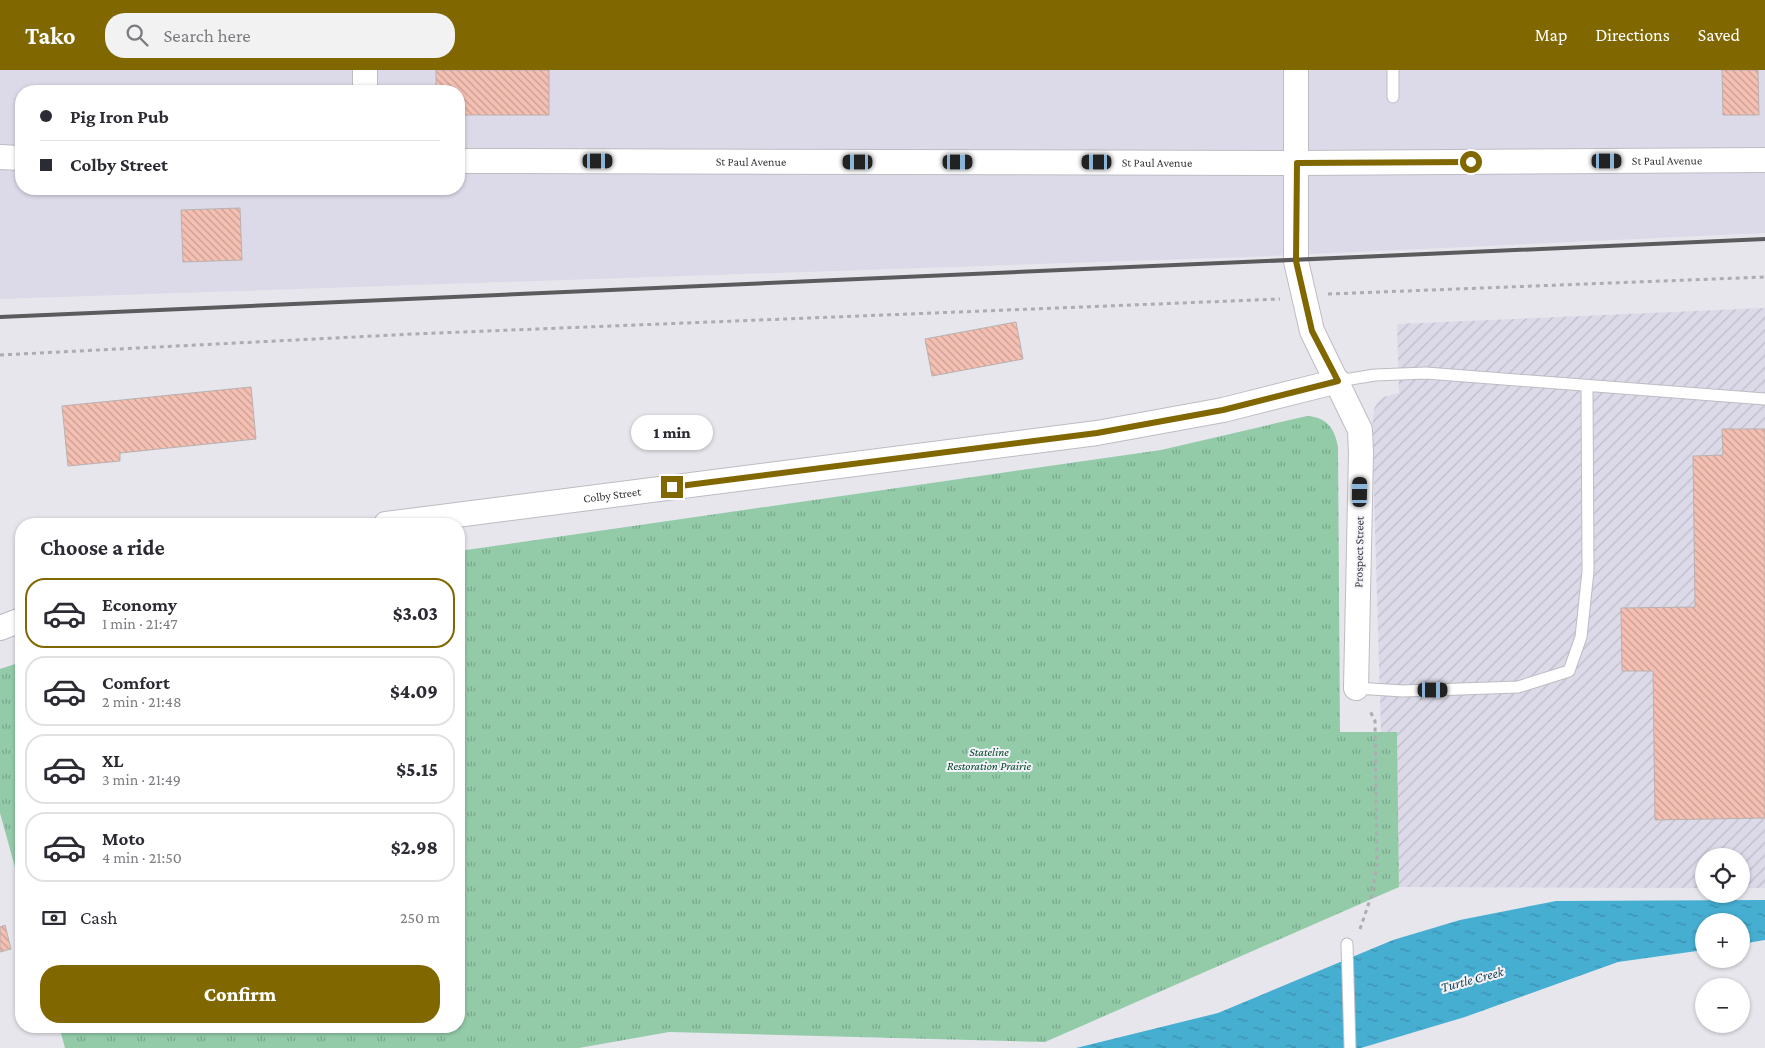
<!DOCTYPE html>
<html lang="en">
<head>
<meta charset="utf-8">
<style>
  :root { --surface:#fff; --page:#f2f2f3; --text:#2b2b33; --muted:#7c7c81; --line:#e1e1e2; --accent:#816700 }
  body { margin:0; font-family:"Crimson Pro",serif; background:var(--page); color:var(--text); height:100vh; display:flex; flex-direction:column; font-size:19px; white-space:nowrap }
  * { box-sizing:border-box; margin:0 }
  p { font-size:16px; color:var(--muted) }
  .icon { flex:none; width:28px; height:28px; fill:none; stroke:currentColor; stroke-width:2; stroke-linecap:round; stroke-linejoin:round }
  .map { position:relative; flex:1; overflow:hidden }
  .panel { position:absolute; left:15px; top:448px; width:450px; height:515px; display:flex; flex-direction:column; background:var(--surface); border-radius:20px; box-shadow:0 1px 4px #0004 }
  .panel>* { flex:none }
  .top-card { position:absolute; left:15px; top:15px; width:450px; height:110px; border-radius:20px; box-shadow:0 1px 4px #0004; display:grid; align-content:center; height:110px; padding:0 25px; background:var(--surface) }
  .controls { position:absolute; left:1695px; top:778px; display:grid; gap:10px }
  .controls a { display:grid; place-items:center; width:55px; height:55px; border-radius:50%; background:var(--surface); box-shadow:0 1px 4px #0004; font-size:25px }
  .end { position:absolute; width:22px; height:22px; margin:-11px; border:6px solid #816700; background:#fff; box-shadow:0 0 0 2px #fff }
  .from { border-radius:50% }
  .bubble { position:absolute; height:35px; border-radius:18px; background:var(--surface); box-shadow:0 1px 4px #0004; font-size:16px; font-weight:800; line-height:35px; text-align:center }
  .car { position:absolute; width:15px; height:30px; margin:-15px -8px; border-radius:6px; box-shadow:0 0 4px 1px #0007; background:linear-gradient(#222 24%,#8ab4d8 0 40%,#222 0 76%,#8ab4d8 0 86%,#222 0) }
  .top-card b { display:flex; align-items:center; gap:18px; height:48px; font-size:19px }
  .top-card b+b { border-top:1px solid var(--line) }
  .top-card i { width:12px; height:12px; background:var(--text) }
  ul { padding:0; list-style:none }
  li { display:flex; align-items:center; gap:15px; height:70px; margin:0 10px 8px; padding:0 15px; border:2px solid var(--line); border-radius:20px }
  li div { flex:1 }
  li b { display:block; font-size:19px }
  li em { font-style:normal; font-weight:800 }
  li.active { border-color:var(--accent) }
  li>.icon { width:45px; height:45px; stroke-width:1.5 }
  h2 { padding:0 25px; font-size:22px; line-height:60px }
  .pay { display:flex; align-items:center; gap:12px; height:55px; padding:0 25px; font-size:19px }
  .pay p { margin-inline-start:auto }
  .action { display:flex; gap:10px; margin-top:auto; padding:10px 25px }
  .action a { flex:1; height:58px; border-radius:20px; background:var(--accent); color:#fff; font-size:20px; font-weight:800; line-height:58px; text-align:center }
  header { display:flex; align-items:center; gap:30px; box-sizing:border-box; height:70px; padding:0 25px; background:var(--accent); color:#fff }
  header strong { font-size:24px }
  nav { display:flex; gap:28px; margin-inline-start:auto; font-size:18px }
  .search { width:350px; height:45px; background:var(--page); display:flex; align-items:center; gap:12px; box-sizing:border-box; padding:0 18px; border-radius:20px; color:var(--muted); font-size:19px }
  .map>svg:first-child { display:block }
  .built { fill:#dcdae8; fill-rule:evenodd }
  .industrial { fill:url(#industrial-furrows) }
  .park { fill:url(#park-tufts) }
  .water { fill:url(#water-ripples) }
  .building { fill:url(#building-back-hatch); stroke:#b9b1af }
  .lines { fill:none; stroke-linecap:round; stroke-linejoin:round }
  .service-casing { stroke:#bdbcc3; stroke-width:13 }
  .minor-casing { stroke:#bdbcc3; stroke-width:26 }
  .path { stroke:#adacb1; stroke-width:3; stroke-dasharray:4 4; stroke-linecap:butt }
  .service { stroke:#fff; stroke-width:11 }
  .minor { stroke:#fff; stroke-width:24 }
  .rail { stroke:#5b5b5e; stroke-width:4 }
  .route { stroke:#816700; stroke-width:6 }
  .labels { text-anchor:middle; stroke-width:4; stroke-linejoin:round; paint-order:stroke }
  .street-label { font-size:12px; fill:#373739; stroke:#f4f3fa }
  .park-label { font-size:12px; font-style:italic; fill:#014628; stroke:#f4f3fa }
  .water-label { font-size:14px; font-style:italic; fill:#123f4f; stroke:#f4f3fa }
</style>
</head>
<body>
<header>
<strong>Tako</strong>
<div class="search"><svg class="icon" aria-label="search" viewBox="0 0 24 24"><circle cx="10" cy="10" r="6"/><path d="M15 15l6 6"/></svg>Search here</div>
<nav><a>Map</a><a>Directions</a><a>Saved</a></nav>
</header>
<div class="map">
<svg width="1765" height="978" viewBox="0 0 1765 978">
  <defs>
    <pattern id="industrial-furrows" width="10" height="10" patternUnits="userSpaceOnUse" patternTransform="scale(1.25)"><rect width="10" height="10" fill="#dcdae8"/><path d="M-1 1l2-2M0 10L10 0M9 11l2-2" fill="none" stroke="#bdbcc8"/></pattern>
    <pattern id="park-tufts" width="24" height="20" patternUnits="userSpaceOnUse" patternTransform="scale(1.25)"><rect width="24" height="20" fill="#93cba9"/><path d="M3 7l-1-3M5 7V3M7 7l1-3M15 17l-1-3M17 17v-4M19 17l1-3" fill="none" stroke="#79a68b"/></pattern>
    <pattern id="water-ripples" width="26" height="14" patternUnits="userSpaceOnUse" patternTransform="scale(1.25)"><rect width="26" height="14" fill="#46aed1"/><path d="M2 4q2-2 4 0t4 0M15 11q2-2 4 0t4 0" fill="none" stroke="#3b8eab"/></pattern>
    <pattern id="building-back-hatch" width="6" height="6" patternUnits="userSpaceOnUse" patternTransform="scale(1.25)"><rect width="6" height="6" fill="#f5c0b3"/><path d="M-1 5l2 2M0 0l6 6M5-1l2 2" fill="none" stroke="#c79d93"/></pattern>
  </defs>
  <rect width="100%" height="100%" fill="#e7e6ed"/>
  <path class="built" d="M0,0H1765V163L1250,187L0,229ZM21,21H459V119H21Z"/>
  <path class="industrial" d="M1765,238V818H1741V786H1704V818L1399,817L1397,663L1381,662L1372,357L1374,339L1378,332L1384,327L1399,323L1397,254Z"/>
  <path class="park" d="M1307,346C1327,347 1335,359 1338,377L1340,662H1397L1399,817L1045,972L669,962L579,978H65L59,956H459V481L1161,380Z
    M21,592V819L0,743V599Z"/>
  <path class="water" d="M1765,830V870L1741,874V851H1704V880L1618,892L1465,947L1361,978H1076L1218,943L1393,870L1460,850L1556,831Z"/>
  <path class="building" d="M436,0H549V45H459V21H436Z
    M1722,0H1758L1759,45H1723Z
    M240,138L242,190L183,192L181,140Z
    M1016,252L1023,289L932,306L925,269Z
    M251,317L256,369L120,383V391L68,396L62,336Z
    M1722,359H1765V748L1655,750L1653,601H1622L1621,538L1695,537L1693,386L1723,385Z
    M5,855L11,879L0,882V857Z"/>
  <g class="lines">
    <defs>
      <path id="service" d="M1393,27V0
        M1338,311L1375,305L1426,303L1765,329
        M1356,618L1403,621L1518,617L1569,601L1581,567L1588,501L1587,317
        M1347,874L1350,978"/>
      <g id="minor">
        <path d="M365,0V21"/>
        <path d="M1296,0V191L1312,261L1360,360L1361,383L1356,618"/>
        <path d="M0,87L21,88"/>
        <path id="s1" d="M459,91L1297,93L1765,90"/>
        <path id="s2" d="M386,454L1097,363L1223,340L1338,311"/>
        <path d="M0,558L21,550"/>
      </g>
    </defs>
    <use href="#service" class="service-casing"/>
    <use href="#minor" class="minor-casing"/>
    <path class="path" d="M1328,224L1765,207
      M0,285L413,264L1280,229
      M1360,859L1372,824L1377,794L1375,651L1369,639"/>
    <use href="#service" class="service"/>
    <use href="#minor" class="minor"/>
    <path class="rail" d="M0,247L1765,169"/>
  </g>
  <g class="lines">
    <path class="route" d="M672,417L1097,363L1223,340L1338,311L1312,261L1296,191L1297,93L1471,92"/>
  </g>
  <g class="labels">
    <g class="street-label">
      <text dy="4" stroke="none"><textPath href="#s1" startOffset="1208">St Paul Avenue</textPath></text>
      <text dy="4" stroke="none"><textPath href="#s1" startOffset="292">St Paul Avenue</textPath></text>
      <text dy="4" stroke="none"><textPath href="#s1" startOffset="698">St Paul Avenue</textPath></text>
      <text dy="4" stroke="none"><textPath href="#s2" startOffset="228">Colby Street</textPath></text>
      <text transform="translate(1359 482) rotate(-89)" y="4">Prospect Street</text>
    </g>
    <g class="park-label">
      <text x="989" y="686">Stateline<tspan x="989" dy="14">Restoration Prairie</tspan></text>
    </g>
    <g class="water-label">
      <text transform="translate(1472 909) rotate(-15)" y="5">Turtle Creek</text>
    </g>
  </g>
</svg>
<div class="controls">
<a><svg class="icon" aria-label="locate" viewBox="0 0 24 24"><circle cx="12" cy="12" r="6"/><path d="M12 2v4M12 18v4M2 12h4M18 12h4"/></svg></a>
<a>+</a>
<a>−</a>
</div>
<i class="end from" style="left:1471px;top:92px"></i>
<i class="end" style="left:672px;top:417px"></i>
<div class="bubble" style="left:631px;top:345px;width:82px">1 min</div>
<i class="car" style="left:598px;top:91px;rotate:90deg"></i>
<i class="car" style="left:1607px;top:91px;rotate:90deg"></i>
<i class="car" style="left:858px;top:92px;rotate:270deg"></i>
<i class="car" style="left:958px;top:92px;rotate:90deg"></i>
<i class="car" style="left:1097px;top:92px;rotate:270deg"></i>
<i class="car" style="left:1360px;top:422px;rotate:1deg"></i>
<i class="car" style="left:1433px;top:620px;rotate:90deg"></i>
<div class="top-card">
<b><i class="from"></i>Pig Iron Pub</b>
<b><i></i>Colby Street</b>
</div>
<section class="panel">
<h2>Choose a ride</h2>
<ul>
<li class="active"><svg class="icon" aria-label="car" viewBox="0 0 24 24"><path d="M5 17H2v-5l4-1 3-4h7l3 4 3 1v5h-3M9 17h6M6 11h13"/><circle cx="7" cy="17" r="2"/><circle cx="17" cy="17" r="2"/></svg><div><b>Economy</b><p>1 min · 21:47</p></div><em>$3.03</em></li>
<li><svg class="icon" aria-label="car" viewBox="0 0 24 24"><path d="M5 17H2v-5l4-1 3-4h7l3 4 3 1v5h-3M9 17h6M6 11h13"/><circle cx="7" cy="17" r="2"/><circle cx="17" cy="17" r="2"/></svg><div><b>Comfort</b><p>2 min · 21:48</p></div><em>$4.09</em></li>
<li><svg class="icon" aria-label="car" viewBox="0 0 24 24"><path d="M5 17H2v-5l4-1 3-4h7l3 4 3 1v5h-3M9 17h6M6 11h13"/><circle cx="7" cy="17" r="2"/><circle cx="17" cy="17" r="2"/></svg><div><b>XL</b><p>3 min · 21:49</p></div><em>$5.15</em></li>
<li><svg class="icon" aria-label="car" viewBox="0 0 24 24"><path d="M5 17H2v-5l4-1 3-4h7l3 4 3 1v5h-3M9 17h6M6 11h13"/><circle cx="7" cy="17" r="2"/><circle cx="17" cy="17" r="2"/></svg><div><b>Moto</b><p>4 min · 21:50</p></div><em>$2.98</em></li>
</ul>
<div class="pay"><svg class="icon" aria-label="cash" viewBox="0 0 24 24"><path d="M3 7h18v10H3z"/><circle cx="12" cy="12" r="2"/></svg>Cash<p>250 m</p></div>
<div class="action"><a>Confirm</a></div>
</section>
</div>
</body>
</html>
